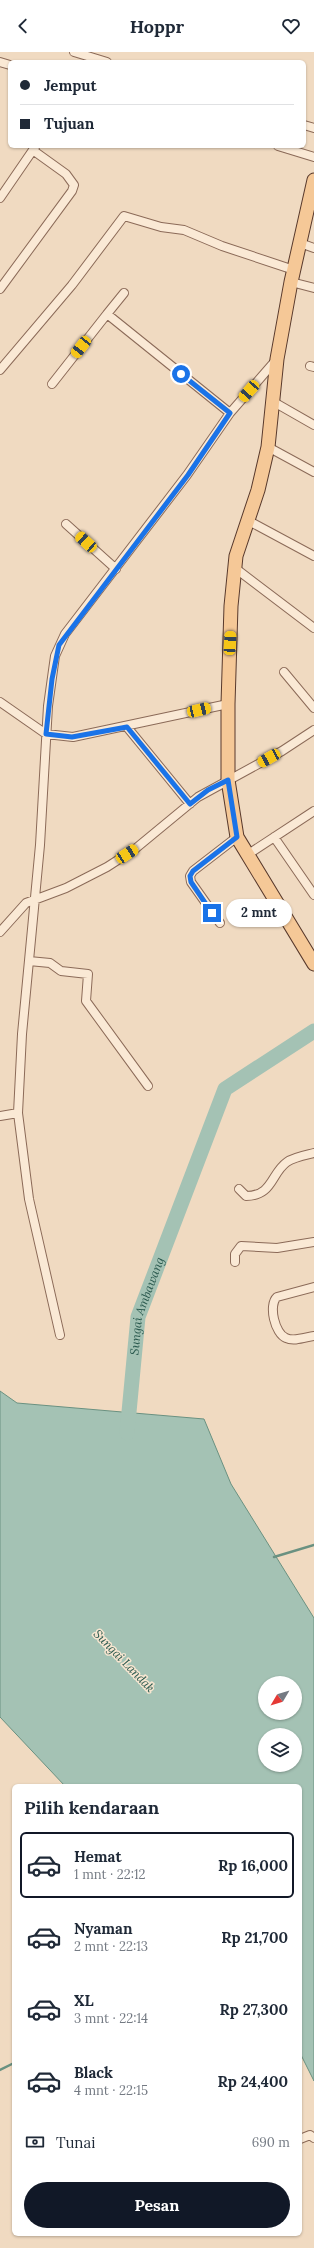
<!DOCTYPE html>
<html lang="id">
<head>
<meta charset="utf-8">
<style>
  :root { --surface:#fff; --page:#f2f2f3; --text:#1f2937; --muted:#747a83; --line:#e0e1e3; --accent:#111827 }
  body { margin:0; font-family:Lora,serif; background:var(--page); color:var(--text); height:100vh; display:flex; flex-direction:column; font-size:15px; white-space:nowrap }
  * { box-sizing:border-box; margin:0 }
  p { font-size:13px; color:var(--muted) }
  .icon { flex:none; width:22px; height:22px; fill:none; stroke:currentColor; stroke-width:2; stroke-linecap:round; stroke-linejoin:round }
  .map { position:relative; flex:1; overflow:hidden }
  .details { position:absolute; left:12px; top:1732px; width:290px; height:452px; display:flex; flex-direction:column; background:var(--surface); border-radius:6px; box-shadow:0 1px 3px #0004 }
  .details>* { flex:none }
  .hud { position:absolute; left:8px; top:8px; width:298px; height:88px; border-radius:6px; box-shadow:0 1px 3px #0004; display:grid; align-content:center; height:88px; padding:0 12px; background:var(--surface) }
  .needle { width:26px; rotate:232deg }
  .controls { position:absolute; left:258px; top:1624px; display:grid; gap:8px }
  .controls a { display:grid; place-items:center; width:44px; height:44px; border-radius:50%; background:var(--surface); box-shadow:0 1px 3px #0004; font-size:20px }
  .end { position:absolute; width:18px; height:18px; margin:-9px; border:5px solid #1a73e8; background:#fff; box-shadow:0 0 0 2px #fff }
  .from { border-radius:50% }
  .bubble { position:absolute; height:28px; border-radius:14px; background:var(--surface); box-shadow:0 1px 3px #0004; font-size:13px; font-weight:700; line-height:28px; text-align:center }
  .car { position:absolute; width:12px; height:24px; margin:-12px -6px; border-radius:5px; box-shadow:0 0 3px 1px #0007; background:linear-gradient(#f5c518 24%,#345 0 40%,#f5c518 0 76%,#345 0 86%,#f5c518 0) }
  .hud b { display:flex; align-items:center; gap:14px; height:38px; font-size:15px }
  .hud b+b { border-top:1px solid var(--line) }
  .hud i { width:10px; height:10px; background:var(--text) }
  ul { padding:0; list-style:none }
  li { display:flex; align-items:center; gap:12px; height:66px; margin:0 8px 6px; padding:0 4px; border:2px solid transparent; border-radius:6px }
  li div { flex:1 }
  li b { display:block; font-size:15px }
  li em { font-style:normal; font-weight:700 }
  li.selected { border-color:var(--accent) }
  li>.icon { width:36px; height:36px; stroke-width:1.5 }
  h2 { padding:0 12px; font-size:18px; line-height:48px }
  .pay { display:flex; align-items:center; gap:10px; height:44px; padding:0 12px; font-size:15px }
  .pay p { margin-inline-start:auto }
  .button { display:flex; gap:8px; margin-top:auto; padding:8px 12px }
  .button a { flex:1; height:46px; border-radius:24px; background:var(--accent); color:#fff; font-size:16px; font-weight:700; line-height:46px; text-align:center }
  header { display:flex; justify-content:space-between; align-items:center; height:52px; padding:0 12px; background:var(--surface); font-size:18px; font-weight:700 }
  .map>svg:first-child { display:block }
  .water { fill:#a4c2b4; stroke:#6a9181; fill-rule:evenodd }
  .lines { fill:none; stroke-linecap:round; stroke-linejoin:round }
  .stream { stroke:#6a9181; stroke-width:2.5 }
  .river { stroke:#a4c2b4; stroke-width:15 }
  .minor-casing { stroke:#8b6a58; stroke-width:10 }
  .primary-casing { stroke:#58392c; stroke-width:15 }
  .minor { stroke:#fae9d5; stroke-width:8 }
  .primary { stroke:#f5c897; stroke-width:13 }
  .route { stroke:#1a73e8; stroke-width:5 }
  .labels { text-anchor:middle; stroke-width:3; stroke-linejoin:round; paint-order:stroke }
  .water-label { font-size:12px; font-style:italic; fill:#2b5a4f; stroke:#f7e6d1 }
</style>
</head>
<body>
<header><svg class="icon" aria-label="back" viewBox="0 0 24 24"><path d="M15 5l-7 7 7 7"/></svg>Hoppr<svg class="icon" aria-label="heart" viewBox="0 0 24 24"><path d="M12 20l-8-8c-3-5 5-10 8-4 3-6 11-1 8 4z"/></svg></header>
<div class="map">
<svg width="314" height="2196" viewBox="0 0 314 2196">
  <rect width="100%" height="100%" fill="#f0dac1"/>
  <path class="water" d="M0,1339L17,1351L204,1367L231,1432L314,1566V2029L300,2001V1734H65L0,1665ZM265,1631H295V1661H265ZM265,1683H295V1713H265Z"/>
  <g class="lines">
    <path class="stream" d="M274,1505L314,1493
      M0,2018L14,2011"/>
    <path class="river" id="s1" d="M127,1381L138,1265L225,1037L314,979"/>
    <defs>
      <path id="minor" d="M74,0L107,10
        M0,10L10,13
        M304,73L314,76
        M278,94L314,105
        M0,146L35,95
        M300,191L314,196
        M291,230L314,236
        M0,237L72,139L74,133L66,122L34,99
        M107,262L124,241
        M310,314L314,315
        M0,318L72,233L124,164L161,175L184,178L222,194L294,218
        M52,332L107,262L230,361
        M272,349L314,373
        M268,395L314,420
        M247,468L314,504
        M66,472L116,517
        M235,516L314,576
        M284,620L314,656
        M0,650L46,682L73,685L228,652
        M127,675L190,752
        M274,785L314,843
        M247,803L314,759
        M220,871L191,830L190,824L193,819L237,785
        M0,880L26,851L66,836L107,815L135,797L198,745L282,699L314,678
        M29,909L50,911L61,919L88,922L86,949L148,1034
        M0,1064L18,1061
        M239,1137L246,1144C273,1144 271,1121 287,1110C294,1105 306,1103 314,1101
        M235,1210V1202L241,1194L277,1196L314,1190
        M314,1235L277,1245C268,1253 275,1282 286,1286C294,1290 306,1285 314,1284
        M60,1283L29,1147L18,1061L22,982L40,793L48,654L55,604L65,582L187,423L230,361L276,308
        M300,2087L310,2083L314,2086"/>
      <path id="primary" d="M314,128L291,230L277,307L268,395L258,438L236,504L231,554L228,652V728L237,785L314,912"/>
    </defs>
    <use href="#minor" class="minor-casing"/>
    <use href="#primary" class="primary-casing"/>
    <use href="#minor" class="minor"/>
    <use href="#primary" class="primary"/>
  </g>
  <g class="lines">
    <path class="route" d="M181,322L230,361L188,423L59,593L52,627L46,682L72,685L127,675L190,752L208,738L228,728L237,785L193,819L190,824L191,830L212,861"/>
  </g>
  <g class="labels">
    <g class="water-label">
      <text dy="4" stroke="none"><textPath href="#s1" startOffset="129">Sungai Ambawang</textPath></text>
      <text transform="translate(124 1609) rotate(46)" y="4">Sungai Landak</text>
    </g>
  </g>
</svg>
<div class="controls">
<a><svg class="needle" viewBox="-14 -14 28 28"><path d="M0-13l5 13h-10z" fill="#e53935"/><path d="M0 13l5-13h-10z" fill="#747a83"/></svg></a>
<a><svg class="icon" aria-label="layers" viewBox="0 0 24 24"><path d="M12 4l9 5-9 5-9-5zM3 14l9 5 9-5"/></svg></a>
</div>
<i class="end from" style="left:181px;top:322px"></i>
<i class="end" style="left:212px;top:861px"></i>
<div class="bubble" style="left:226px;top:847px;width:66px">2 mnt</div>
<i class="car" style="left:81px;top:295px;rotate:218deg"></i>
<i class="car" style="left:249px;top:339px;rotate:221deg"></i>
<i class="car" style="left:86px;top:490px;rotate:312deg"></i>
<i class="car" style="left:230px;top:591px;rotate:3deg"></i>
<i class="car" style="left:199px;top:658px;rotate:77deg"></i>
<i class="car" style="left:269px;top:706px;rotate:241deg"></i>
<i class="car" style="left:127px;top:802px;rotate:57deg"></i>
<div class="hud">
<b><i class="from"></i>Jemput</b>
<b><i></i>Tujuan</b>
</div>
<section class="details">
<h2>Pilih kendaraan</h2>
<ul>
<li class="selected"><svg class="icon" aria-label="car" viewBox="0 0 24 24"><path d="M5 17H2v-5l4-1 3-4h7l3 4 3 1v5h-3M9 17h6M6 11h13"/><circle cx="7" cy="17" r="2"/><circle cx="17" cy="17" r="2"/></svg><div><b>Hemat</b><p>1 mnt · 22:12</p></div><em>Rp 16,000</em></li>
<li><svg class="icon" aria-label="car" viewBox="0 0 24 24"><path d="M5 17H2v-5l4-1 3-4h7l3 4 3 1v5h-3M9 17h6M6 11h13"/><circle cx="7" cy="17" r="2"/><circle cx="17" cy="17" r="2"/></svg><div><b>Nyaman</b><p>2 mnt · 22:13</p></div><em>Rp 21,700</em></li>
<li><svg class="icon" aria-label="car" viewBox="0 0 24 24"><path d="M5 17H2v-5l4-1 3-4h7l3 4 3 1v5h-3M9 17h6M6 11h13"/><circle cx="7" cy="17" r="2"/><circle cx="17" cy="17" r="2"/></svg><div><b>XL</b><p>3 mnt · 22:14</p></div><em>Rp 27,300</em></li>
<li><svg class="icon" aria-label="car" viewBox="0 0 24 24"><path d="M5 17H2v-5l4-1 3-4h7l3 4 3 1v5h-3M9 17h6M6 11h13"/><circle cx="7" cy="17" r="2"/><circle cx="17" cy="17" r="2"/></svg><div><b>Black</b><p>4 mnt · 22:15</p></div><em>Rp 24,400</em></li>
</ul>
<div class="pay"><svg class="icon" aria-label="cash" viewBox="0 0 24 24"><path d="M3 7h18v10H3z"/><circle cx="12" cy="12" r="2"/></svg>Tunai<p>690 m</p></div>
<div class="button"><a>Pesan</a></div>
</section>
</div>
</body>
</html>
